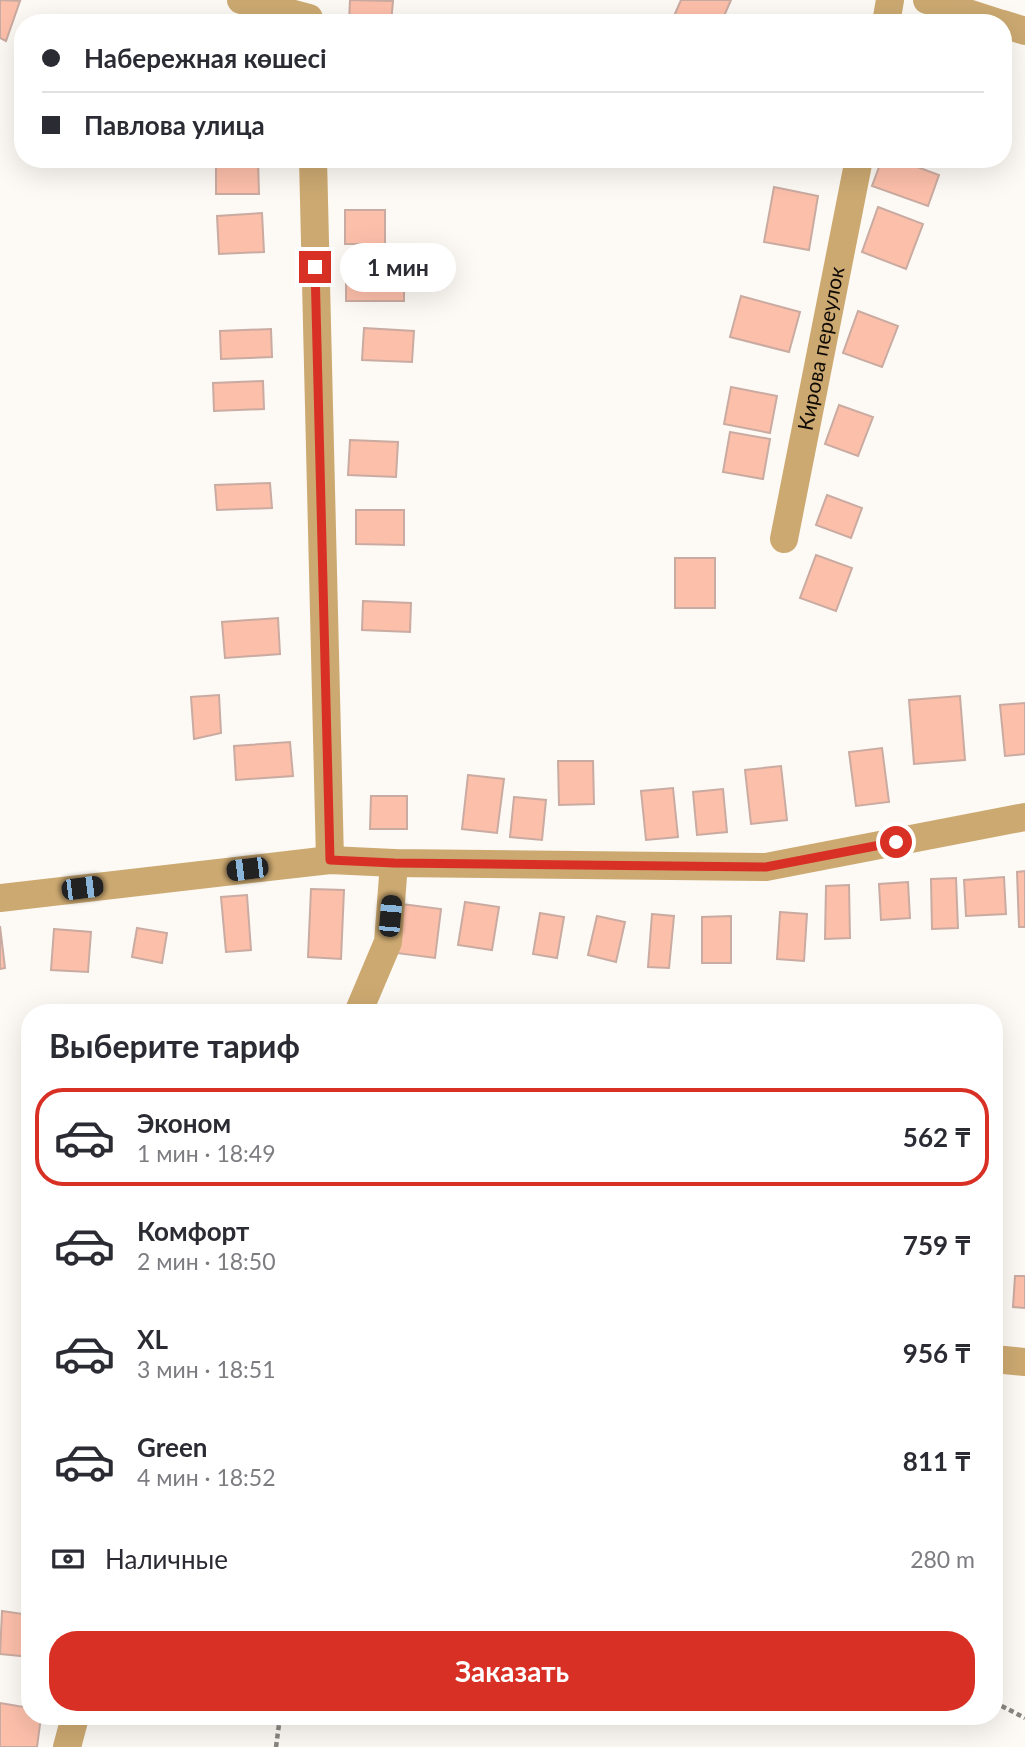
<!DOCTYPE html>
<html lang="ru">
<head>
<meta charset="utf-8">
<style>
  :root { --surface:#fff; --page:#f7f7f7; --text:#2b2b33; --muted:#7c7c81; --line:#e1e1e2; --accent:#d93025 }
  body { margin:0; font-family:Lato,sans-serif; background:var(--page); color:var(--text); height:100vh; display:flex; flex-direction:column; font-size:26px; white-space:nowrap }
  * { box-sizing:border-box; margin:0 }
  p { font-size:23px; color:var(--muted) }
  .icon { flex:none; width:38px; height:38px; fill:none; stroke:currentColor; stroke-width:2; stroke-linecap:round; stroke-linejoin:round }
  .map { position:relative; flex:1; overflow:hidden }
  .sheet { position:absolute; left:21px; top:1004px; width:982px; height:721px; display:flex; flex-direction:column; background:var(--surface); border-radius:28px; box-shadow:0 7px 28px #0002 }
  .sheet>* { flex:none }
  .guide { position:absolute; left:14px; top:14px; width:998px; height:154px; border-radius:28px; box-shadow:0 7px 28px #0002; display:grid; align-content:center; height:154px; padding:0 28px; background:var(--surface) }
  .end { position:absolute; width:32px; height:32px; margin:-16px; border:9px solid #d93025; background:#fff; box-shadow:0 0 0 4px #fff }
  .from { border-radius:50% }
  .bubble { position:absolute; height:49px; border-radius:24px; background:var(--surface); box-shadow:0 7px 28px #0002; font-size:23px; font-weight:700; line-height:49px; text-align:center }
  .car { position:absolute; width:21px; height:42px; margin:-21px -10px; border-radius:9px; box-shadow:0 0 5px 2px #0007; background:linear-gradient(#222 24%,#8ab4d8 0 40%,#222 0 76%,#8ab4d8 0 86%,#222 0) }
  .guide b { display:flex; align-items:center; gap:24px; height:66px; font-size:26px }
  .guide b+b { border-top:2px solid var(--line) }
  .guide i { width:18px; height:18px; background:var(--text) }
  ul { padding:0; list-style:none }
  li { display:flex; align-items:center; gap:21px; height:98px; margin:0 14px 10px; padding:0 14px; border:4px solid transparent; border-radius:28px }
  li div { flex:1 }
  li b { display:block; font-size:26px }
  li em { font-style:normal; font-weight:700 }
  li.active { border-color:var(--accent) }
  li>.icon { width:63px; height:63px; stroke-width:1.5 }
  h2 { padding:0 28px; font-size:32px; line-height:84px }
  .pay { display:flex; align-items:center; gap:18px; height:77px; padding:0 28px; font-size:26px }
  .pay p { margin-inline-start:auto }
  .button { display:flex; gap:14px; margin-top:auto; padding:14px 28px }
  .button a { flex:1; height:80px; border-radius:28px; background:var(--accent); color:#fff; font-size:28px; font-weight:700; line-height:80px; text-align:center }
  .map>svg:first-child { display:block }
  .building { fill:#fcbfaa; stroke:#caaba1; stroke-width:2 }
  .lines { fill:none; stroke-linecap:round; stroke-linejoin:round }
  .path { stroke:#8a8580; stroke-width:4.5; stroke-dasharray:5 3.5; stroke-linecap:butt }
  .street { stroke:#cca971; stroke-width:28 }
  .route { stroke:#d93025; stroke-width:9 }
  .labels { text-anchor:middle; stroke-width:6; stroke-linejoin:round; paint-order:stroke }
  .street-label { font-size:21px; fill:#100a04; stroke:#fff }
</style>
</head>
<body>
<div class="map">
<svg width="1025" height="1747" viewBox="0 0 1025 1747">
  <rect width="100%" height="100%" fill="#fdf9f4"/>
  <path class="building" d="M0,0L20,1L6,41L0,38Z
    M350,0L393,1L391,23H349Z
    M681,0H731L721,23H688L674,16Z
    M216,159H258L259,194H216Z
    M655,159H676L674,166Z
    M882,159H896L939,175L928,206L872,186Z
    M774,187L818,196L809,250L764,242Z
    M878,207L923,224L906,269L862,252Z
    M345,210H385V244H345Z
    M262,213L264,252L219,254L217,216Z
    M346,263H404V301H346Z
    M741,296L800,312L789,352L730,337Z
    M858,311L898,326L882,367L843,353Z
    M364,328L414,331L412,362L362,360Z
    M271,329L272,357L221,359L220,331Z
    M263,381L264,409L214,411L213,383Z
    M731,387L777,396L770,433L724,424Z
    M839,405L873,417L858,456L825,444Z
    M730,432L770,439L763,479L723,472Z
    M350,440L398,442L396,477L348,475Z
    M270,483L272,508L217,510L215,485Z
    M827,495L862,508L851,538L816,525Z
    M356,510H404V545L356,544Z
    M816,555L852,568L836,611L800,598Z
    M675,558H715V608H675Z
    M363,601L411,603L410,632L362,630Z
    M278,618L280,654L225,658L222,622Z
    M219,695L221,733L194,739L191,697Z
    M960,696L965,760L914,764L909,700Z
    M1025,703V754L1005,756L1000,705Z
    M290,742L293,776L236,780L234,746Z
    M882,748L889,802L856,806L849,752Z
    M558,761H593L594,804L559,805Z
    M781,766L787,820L751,824L745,770Z
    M468,775L504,779L497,833L462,829Z
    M673,788L678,837L646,840L641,791Z
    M723,789L727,832L697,835L693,792Z
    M371,796H407V829H370Z
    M514,797L546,800L542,840L510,837Z
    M1025,871V927H1019L1017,872Z
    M1004,877L1006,914L966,916L964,880Z
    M956,878L958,928L932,929L931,879Z
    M908,882L910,918L881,920L879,884Z
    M849,885L850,938L825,939L826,886Z
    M311,889L344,890L341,959L308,957Z
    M247,895L251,950L226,952L221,897Z
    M465,902L499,907L492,950L458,945Z
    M402,904L441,909L435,958L396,953Z
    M780,912L807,914L804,961L777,959Z
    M540,913L564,917L557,958L533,954Z
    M652,914L674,916L669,968L648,967Z
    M597,916L625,922L616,962L588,955Z
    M731,916V963H702V917Z
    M0,926L5,968L0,969Z
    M137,928L167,933L162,963L132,957Z
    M54,929L91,932L88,972L51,970Z
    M1015,1276H1025V1308L1013,1307Z
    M30,1381V1413L22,1411Z
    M994,1437L1002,1438L995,1489H994Z
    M2,1611L30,1615V1657L0,1654Z
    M0,1703L30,1708V1717H41L37,1747H0Z"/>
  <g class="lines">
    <path class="path" d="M994,1702L1025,1718
      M276,1747L280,1717"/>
    <g class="street">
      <path d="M241,0L309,18"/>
      <path d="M927,0L999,23"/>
      <path d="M886,23L890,0"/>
      <path d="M1003,24L1025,31"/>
      <path d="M313,159L330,860"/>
      <path id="s1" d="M784,539L859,159"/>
      <path d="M0,898L330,860L394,863L766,867L1025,817"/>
      <path d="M358,1013L388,942L394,863"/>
      <path d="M994,1359L1025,1362"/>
      <path d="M67,1747L75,1717"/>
    </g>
  </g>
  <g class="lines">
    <path class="route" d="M315,267L330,860L394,863L766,867L896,842"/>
  </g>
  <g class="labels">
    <g class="street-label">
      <text dy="7" stroke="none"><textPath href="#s1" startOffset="194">Кирова переулок</textPath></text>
    </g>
  </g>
</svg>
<i class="end from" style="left:896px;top:842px"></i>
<i class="end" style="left:315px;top:267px"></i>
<div class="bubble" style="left:340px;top:243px;width:116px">1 мин</div>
<i class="car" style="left:247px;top:869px;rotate:263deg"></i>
<i class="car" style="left:82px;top:888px;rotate:83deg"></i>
<i class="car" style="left:390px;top:916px;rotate:5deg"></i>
<div class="guide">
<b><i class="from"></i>Набережная көшесі</b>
<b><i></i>Павлова улица</b>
</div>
<section class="sheet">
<h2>Выберите тариф</h2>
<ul>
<li class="active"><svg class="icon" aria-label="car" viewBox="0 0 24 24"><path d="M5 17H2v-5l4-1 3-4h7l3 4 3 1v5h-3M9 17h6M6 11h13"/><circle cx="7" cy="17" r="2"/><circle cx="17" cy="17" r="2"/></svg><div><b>Эконом</b><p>1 мин · 18:49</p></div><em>562 ₸</em></li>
<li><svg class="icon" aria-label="car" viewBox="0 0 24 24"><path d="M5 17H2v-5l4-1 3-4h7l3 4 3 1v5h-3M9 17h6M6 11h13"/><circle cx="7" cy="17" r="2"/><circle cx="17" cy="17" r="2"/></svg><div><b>Комфорт</b><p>2 мин · 18:50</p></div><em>759 ₸</em></li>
<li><svg class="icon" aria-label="car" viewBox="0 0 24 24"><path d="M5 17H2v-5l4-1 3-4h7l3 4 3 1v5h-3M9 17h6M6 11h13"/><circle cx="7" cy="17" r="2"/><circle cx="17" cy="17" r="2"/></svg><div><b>XL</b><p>3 мин · 18:51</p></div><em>956 ₸</em></li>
<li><svg class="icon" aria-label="car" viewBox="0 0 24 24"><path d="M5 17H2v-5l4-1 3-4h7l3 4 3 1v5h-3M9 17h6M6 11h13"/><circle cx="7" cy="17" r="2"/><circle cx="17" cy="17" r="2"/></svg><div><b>Green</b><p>4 мин · 18:52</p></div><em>811 ₸</em></li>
</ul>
<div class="pay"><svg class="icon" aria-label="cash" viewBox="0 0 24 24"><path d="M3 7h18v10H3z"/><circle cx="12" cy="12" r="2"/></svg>Наличные<p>280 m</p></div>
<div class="button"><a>Заказать</a></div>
</section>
</div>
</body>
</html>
